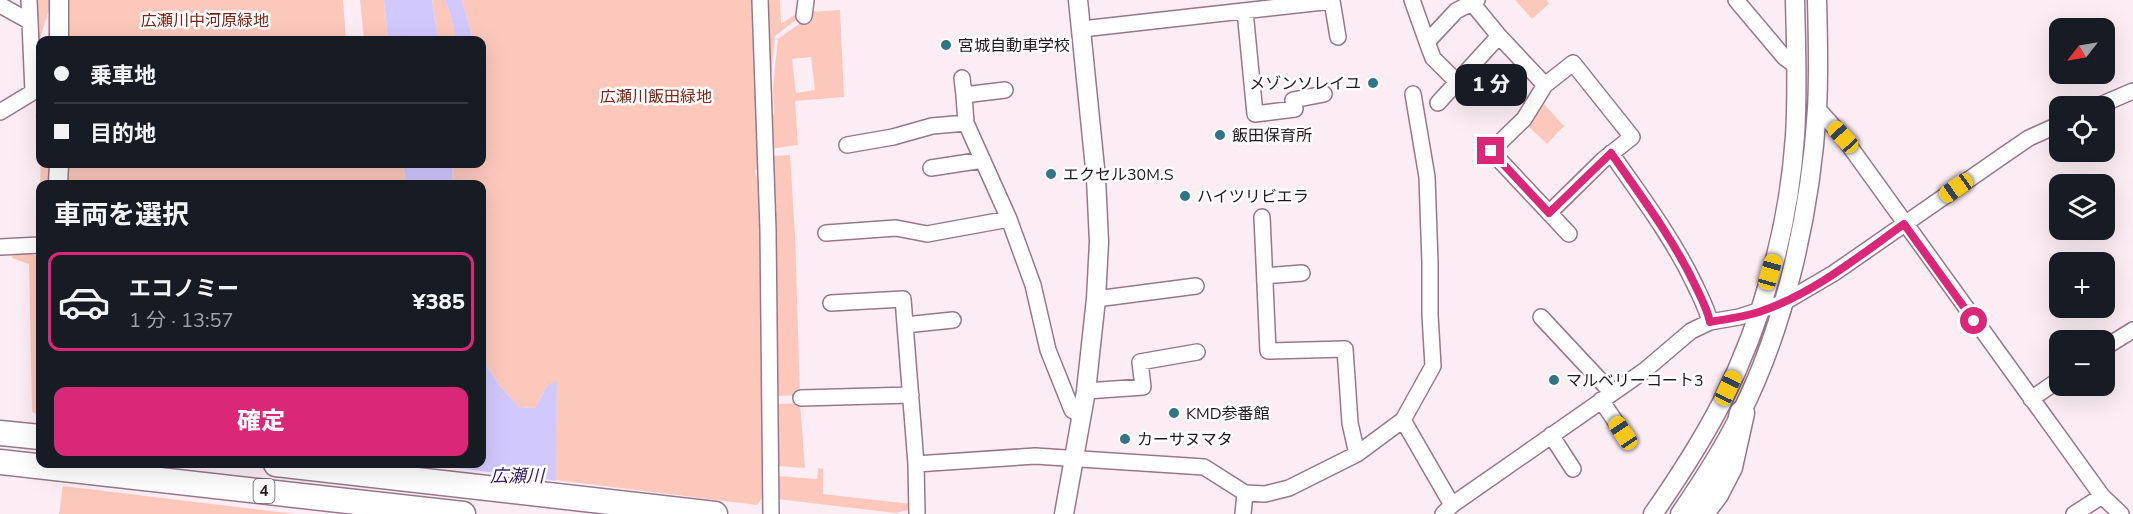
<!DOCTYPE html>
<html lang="ja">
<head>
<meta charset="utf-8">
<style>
  :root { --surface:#171b24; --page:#20242c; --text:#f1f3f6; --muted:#9ea1a6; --line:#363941; --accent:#db2777 }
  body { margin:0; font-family:"Nunito Sans","Noto Sans JP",sans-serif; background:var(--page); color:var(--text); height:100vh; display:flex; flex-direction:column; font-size:22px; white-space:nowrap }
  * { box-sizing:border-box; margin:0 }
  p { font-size:20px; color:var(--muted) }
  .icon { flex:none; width:33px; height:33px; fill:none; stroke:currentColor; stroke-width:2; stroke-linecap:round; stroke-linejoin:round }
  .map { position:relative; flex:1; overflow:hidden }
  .side { position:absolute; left:36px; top:180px; width:450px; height:288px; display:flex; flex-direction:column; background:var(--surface); border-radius:12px; box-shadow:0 6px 24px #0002 }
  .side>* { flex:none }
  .banner { position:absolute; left:36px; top:36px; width:450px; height:132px; border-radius:12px; box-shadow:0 6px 24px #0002; display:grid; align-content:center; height:132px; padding:0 18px; background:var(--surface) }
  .needle { width:39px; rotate:239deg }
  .tools { position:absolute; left:2049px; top:18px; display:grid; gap:12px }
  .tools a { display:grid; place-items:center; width:66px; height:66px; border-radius:12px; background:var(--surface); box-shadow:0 6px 24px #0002; font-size:30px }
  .end { position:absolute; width:27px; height:27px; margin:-14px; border:8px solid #db2777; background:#fff; box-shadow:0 0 0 3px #fff }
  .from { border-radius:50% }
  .bubble { position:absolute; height:42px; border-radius:12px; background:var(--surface); box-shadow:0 6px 24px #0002; font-size:20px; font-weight:800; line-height:42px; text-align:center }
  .car { position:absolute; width:18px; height:36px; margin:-18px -9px; border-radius:8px; box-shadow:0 0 4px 2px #0007; background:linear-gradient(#f5c518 24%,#345 0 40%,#f5c518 0 76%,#345 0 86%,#f5c518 0) }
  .banner b { display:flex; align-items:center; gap:21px; height:57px; font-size:22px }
  .banner b+b { border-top:2px solid var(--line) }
  .banner i { width:15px; height:15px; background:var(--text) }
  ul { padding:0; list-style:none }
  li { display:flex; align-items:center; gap:18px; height:99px; margin:0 12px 9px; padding:0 6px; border:3px solid transparent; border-radius:12px }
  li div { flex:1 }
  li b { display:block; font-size:22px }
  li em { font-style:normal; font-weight:800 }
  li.active { border-color:var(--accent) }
  li>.icon { width:54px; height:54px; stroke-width:1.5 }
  h2 { padding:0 18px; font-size:27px; line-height:72px }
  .primary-button { display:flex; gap:12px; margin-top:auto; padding:12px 18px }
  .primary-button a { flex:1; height:69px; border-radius:12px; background:var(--accent); color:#fff; font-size:24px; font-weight:800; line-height:69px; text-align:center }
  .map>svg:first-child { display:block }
  .green { fill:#fdc8bc; fill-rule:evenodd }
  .water { fill:#d1c8fe }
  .pier { fill:#fcedf5 }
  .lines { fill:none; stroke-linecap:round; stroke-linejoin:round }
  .minor-casing { stroke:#97788a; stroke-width:18 }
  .tertiary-casing { stroke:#97788a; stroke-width:21 }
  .trunk-casing { stroke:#97788a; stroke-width:27 }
  .minor { stroke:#fff; stroke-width:15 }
  .tertiary { stroke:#fff; stroke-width:18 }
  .trunk { stroke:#fff; stroke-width:24 }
  .route { stroke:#db2777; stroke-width:8 }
  .poi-dot { fill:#317485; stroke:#fff; stroke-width:2 }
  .labels { text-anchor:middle; stroke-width:5; stroke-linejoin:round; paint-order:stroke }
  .shield { fill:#fff; stroke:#655d62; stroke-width:1.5 }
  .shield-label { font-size:15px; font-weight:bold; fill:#23171f }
  .park-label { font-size:16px; fill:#7b2314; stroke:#fff }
  .poi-label { font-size:16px; fill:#23171f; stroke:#fff; text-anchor:start }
  .water-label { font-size:18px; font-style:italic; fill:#351c68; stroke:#fff }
</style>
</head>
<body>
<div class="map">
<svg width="2133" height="514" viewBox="0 0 2133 514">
  <rect width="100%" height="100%" fill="#fcedf5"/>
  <path class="green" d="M34,0H52L39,42L37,62Z
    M65,0H343L346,40H65Z
    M360,0H384L388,40H364Z
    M432,0H445L451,17L456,40H438Z
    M462,0H755L761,169L755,170L756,176H761L764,355L762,498L757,505L555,480L557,382L547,386L535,408L519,407L499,385L482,358V184H453L452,164H482V40H473Z
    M764,0H780L781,24L800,11L801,16L775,36L770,86Z
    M1515,0H1547L1549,4L1532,19Z
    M840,10L844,97L795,101L798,145L770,149L769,121L774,114L773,87L778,39L806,19L808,12ZM811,57L815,90L796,93L792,59Z
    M1544,104L1564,126L1547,144L1529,127Z
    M35,113L40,123V164H52V184H40V229L37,233C40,193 44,152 35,113Z
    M790,155L795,235L800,395L778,396L773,156Z
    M64,164H403L406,184H64Z
    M20,251L37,256L40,260V416L32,412L29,264L12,258L13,252Z
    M800,403L805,468L778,466V404Z
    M818,468L823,469V494L911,504L908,510L896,513L777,499V476L817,479Z
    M63,486L295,514H59Z"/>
  <path class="water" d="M384,0H432L438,40H388Z
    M445,0H462L473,40H466L465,37L456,40L451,17Z
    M403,164H452L453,184H406Z
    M482,358L499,385L519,407L535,408L547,386L557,381L555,514H451L452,464H482Z"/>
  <path class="pier" d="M449,467L558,481V514H448Z"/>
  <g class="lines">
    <defs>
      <path id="minor" d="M760,0L768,230L771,514
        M1412,0L1427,42
        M1736,0L1784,57L1796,66
        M1472,3L1499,36L1457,82L1433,58L1427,42L1456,11L1477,0
        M0,5L29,21
        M1245,11L1255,114L1295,109L1293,100L1324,94
        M804,16L806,0
        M1082,29L1332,1L1338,37
        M1499,36L1545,85
        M962,78L964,95
        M1438,103L1457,82
        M2098,106L2133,91
        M1817,108L1843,137L2102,496L2121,514
        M0,112L33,92L29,0
        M966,123L964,95L1005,90
        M847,145L893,137L932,126L966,123L1009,219L1033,285L1048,350L1072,410L1082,416
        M1611,153C1640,195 1672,237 1694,283C1700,296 1707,308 1710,322
        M931,168L983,160
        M1549,213L1603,160L1632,137L1573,63L1545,85L1524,119L1491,151L1569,234
        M1262,217L1268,351L1345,349L1350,423L1357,454
        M826,233L896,228L927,234L1009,219
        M0,247L40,245
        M1265,276L1302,273
        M1096,299L1196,286
        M831,303L903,299L916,464L917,514
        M1541,317L1612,393
        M905,325L953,320
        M2104,348L2133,330
        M1086,391L1143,387L1140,362L1197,352
        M801,398L911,395
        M2031,399L2060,379
        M1601,400L1623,433
        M1403,420L1433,366L1430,315V263L1427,177L1413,94
        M1551,435L1573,469
        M916,464L1035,456L1204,467L1245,493L1265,494L1289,488L1357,454L1403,420L1452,505
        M1243,514L1245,493
        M1443,514L1452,505L1644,371L1691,331L1710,322L1739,317L1783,303L1834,273L2007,153L2029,138L2060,124
        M2074,514L2102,496"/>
      <path id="tertiary" d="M59,0V40
        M58,184L59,164
        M1064,514L1086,391L1096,299L1099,242L1096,178L1078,0
        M1653,514C1678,478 1702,441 1722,402C1763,320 1789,227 1795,136C1798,91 1796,45 1795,0
        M1680,514C1702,482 1724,448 1741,413C1786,324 1811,208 1817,109C1819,73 1818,36 1817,0"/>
      <path id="trunk" d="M0,433L40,437
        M0,462L463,514
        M276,464L715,514
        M1701,514L1716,494L1730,467L1742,413"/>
    </defs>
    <use href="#minor" class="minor-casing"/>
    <use href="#tertiary" class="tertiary-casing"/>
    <use href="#trunk" class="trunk-casing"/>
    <use href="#minor" class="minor"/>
    <use href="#tertiary" class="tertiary"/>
    <use href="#trunk" class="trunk"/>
  </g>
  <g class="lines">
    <path class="route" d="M1491,151L1549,213L1611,153C1640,195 1672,237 1694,283C1700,296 1707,308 1710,322C1727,319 1743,317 1759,312C1813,294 1859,256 1904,224L1974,321"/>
  </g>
  <g class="poi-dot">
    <circle cx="946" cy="45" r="6"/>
    <circle cx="1373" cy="83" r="6"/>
    <circle cx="1220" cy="135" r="6"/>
    <circle cx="1051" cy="174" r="6"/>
    <circle cx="1185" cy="196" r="6"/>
    <circle cx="1554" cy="380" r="6"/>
    <circle cx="1174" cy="413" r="6"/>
    <circle cx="1125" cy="439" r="6"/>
  </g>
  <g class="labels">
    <rect class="shield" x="253.5" y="479" width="21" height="24" rx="4.5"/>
    <g class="shield-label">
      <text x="264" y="496">4</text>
    </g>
    <g class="park-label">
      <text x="205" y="26">広瀬川中河原緑地</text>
      <text x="656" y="102">広瀬川飯田緑地</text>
    </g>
    <g class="poi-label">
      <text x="958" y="51">宮城自動車学校</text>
      <text x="1361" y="89" text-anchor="end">メゾンソレイユ</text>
      <text x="1232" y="141">飯田保育所</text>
      <text x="1063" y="180">エクセル30M.S</text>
      <text x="1197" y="202">ハイツリビエラ</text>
      <text x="1566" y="386">マルベリーコート3</text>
      <text x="1186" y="419">KMD参番館</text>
      <text x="1137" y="445">カーサヌマタ</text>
    </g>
    <g class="water-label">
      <text x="517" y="482">広瀬川</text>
    </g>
  </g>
</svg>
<div class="tools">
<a><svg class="needle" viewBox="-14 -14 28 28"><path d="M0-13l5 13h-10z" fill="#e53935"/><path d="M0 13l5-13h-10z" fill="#9ea1a6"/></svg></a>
<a><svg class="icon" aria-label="locate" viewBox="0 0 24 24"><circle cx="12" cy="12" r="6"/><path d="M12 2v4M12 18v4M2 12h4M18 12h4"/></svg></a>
<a><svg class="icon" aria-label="layers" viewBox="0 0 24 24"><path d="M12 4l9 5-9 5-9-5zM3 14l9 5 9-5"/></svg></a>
<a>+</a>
<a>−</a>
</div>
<i class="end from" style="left:1974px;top:321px"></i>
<i class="end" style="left:1491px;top:151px"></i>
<div class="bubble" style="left:1455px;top:64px;width:72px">1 分</div>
<i class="car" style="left:1843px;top:137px;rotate:318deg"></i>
<i class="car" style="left:1956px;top:188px;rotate:235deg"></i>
<i class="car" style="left:1770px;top:272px;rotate:16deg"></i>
<i class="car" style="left:1728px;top:388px;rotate:25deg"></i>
<i class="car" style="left:1623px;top:433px;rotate:326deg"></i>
<div class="banner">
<b><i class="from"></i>乗車地</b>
<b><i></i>目的地</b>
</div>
<section class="side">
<h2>車両を選択</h2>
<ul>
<li class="active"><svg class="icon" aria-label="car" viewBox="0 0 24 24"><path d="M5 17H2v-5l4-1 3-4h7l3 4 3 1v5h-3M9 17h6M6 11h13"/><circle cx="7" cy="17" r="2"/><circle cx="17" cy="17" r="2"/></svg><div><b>エコノミー</b><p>1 分 · 13:57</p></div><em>¥385</em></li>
</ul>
<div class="primary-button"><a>確定</a></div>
</section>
</div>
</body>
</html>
